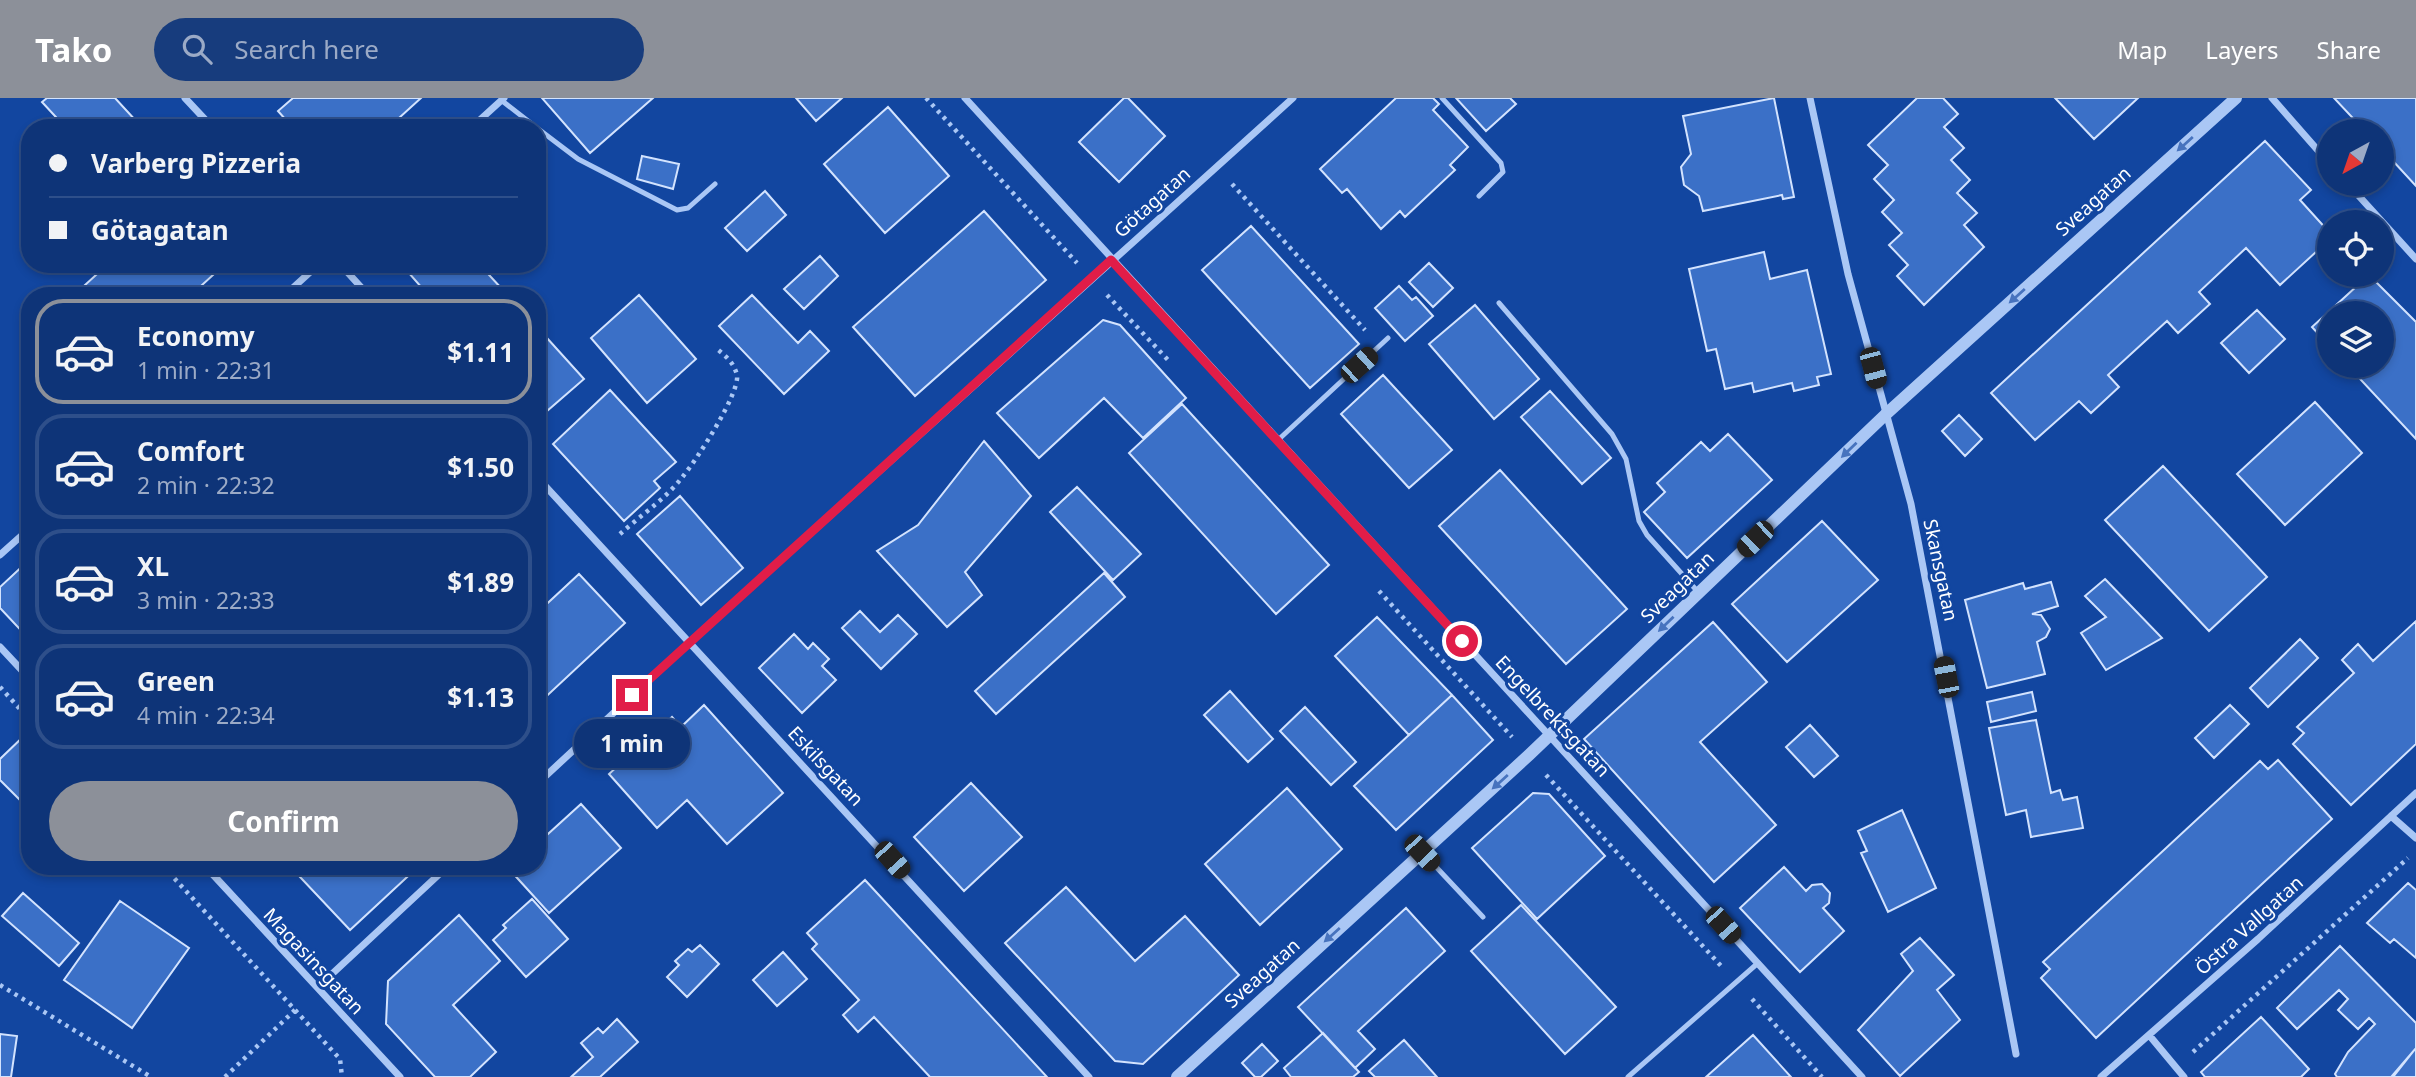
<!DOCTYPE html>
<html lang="en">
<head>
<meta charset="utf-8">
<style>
  :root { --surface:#0e3478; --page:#173c7d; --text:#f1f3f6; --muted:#9baac6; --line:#2e4f8a; --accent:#8c9099 }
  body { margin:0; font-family:"Noto Sans",sans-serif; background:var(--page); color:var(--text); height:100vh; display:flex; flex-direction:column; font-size:26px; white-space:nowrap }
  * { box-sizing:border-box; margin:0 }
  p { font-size:23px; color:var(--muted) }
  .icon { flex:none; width:38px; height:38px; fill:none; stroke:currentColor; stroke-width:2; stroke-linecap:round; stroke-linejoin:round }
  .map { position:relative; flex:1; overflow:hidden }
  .sheet { position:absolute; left:21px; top:189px; width:525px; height:588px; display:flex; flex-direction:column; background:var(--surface); border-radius:28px; box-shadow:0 4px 10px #0003,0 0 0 2px var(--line) }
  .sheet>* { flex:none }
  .banner { position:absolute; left:21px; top:21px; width:525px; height:154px; border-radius:28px; box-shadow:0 4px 10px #0003,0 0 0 2px var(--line); display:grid; align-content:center; height:154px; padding:0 28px; background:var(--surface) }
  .needle { width:46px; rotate:220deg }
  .fabs { position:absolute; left:2317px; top:21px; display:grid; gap:14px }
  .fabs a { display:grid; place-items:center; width:77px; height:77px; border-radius:50%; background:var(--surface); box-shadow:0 4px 10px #0003,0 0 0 2px var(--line); font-size:35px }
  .end { position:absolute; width:32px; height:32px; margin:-16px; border:9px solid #e11d48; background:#fff; box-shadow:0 0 0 4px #fff }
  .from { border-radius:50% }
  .bubble { position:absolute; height:49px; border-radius:24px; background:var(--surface); box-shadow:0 4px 10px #0003,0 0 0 2px var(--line); font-size:23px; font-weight:700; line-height:49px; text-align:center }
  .car { position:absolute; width:21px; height:42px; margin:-21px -10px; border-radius:9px; box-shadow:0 0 5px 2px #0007; background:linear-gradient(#222 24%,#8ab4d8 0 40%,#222 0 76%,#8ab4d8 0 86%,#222 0) }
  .banner b { display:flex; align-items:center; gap:24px; height:66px; font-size:26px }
  .banner b+b { border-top:2px solid var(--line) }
  .banner i { width:18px; height:18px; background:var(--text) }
  ul { padding:12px 0 0; list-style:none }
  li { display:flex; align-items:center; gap:21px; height:105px; margin:0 14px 10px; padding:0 14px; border:4px solid var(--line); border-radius:28px }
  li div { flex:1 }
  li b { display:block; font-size:26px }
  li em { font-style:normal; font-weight:700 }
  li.current { border-color:var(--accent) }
  li>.icon { width:63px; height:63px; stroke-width:1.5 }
  .primary-button { display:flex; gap:14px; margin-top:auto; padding:14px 28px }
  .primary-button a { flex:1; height:80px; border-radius:42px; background:var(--accent); color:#fff; font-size:28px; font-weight:700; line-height:80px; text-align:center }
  header { display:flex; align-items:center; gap:42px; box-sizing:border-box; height:98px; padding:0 35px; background:var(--accent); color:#fff }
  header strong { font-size:33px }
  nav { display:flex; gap:38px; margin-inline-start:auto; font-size:24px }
  .search { width:490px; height:63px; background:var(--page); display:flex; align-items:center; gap:18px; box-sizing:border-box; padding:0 24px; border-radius:38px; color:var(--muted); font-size:26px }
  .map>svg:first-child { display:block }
  .building { fill:#3b70c7; stroke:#d3e3fe; stroke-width:2 }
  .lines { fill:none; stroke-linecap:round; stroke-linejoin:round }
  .path { stroke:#aac7f5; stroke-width:4.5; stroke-dasharray:3.5 5; stroke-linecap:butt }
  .service { stroke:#aac7f5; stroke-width:5 }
  .minor { stroke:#aac7f5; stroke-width:7 }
  .tertiary { stroke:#aac7f5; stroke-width:12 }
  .oneway { fill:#4773be }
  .route { stroke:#e11d48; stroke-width:9 }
  .labels { text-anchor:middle; stroke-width:6; stroke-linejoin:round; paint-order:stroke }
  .street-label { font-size:19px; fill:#fff; stroke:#1246a0 }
</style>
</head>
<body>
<header>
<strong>Tako</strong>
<div class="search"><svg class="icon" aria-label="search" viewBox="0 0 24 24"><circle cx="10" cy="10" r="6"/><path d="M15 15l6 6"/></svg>Search here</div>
<nav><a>Map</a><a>Layers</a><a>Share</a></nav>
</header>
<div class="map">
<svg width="2416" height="979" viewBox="0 0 2416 979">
  <rect width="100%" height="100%" fill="#1246a0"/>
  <path class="building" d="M47,0H115L137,24L130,30H66L42,4Z
    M293,0H421L388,30H293L278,13Z
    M542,0H653L590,55Z
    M796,0H842L816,23Z
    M1124,0H1128L1165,38L1119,84L1079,44Z
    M1396,0H1433L1439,6L1433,12L1468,49L1450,67L1455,72L1405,119L1400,113L1381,131L1347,91L1342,95L1320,71Z
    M1456,0H1510L1516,6L1486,33Z
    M1774,0L1794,99L1783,101L1782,97L1703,113L1699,98L1684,87L1681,69L1691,56L1683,18Z
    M1917,0H1943L1958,16L1944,29L1964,50L1951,62L1970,82L1957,95L1977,115L1964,127L1984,149L1924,207L1897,178L1908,167L1889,147L1902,135L1882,114L1894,102L1874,81L1888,67L1868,47Z
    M2055,0H2138L2094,41Z
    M2334,0H2416V88L2382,51V33H2365Z
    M888,9L949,78L885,135L824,66Z
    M2265,43L2311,92L2300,102L2329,134V142L2280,187L2246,150L2199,194L2210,206L2178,235L2167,223L2108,277L2119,289L2091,315L2079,303L2035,342L1991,295Z
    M642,58L679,66L673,91L637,81Z
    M765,93L786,117L747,153L725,130Z
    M984,113L1046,182L915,298L853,229Z
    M1251,128L1359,246L1310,290L1202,172Z
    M1764,154L1770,181L1807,172L1831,276L1817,279L1819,287L1794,293L1792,285L1754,294L1752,285L1725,291L1716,251L1707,253L1689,171Z
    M820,158L838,178L804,211L784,191Z
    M1429,165L1453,190L1433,209L1409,184Z
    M108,166H225L190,198H73Z
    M401,166H479L502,191L494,198H429Z
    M2369,177L2416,224V341L2348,268H2382V215H2329V248L2312,229Z
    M1399,188L1412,202L1416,199L1433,218L1405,243L1375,210Z
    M639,197L696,261L647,305L591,240Z
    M752,197L798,245L810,233L829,253L784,296L719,228Z
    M1475,207L1539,281L1494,321L1429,246Z
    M2257,212L2285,241L2249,275L2221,245Z
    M1103,222L1120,227L1186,300L1143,340L1104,300L1039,360L997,315Z
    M537,229L584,281L547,313L537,301Z
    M1383,277L1452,352L1409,390L1341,316Z
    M610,292L676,364L654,383L660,390L624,423L553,346Z
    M1550,293L1611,360L1582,386L1521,319Z
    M2315,304L2362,355L2285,427L2237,376Z
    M1182,306L1329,467L1276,516L1129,355Z
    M1959,317L1982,341L1965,358L1942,333Z
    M1728,336L1772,382L1687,460L1644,414L1665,394L1657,385L1701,344L1710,353Z
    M984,343L1031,398L965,474L982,497L947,529L877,453L918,427Z
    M2163,368L2267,479L2209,533L2105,422Z
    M1500,372L1627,511L1566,566L1439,428Z
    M1077,389L1141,456L1113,482L1050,414Z
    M680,398L743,470L701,507L637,436Z
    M1822,423L1878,482L1787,564L1732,506Z
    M27,464L30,467V542L0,510V489Z
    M1104,475L1125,499L996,616L975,593Z
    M579,476L625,525L537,607V515Z
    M2105,481L2162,540L2106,572L2081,535L2106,519L2085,498Z
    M2051,484L2058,508L2032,516L2041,517L2050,531L2046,539L2037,544L2045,576L1987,590L1965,502L2023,485L2025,491Z
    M860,513L880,534L898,517L917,536L881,571L842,530Z
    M1377,519L1452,597L1409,637L1335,558Z
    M2416,523V646L2351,707L2293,646L2304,635L2297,629L2354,575L2342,562L2358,546L2373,563Z
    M1713,524L1767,584L1700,644L1776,727L1714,784L1584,641Z
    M794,536L808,551L813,545L829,561L822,568L836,582L802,615L759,570Z
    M2300,541L2318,560L2268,609L2250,590Z
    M1230,593L1273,641L1248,664L1204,617Z
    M2032,594L2036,613L1991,624L1987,604Z
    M1452,597L1493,642L1396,732L1354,688Z
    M704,607L783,695L727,746L687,702L657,730L609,676L672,619L681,629Z
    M2230,607L2249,626L2214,660L2195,640Z
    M1305,609L1356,664L1331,687L1280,633Z
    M2036,622L2051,695L2060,692L2063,702L2077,699L2083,730L2031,739L2026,712L2006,717L1989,630Z
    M1810,627L1838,658L1814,679L1786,649Z
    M25,637L30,642V712L0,682V661Z
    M2278,662L2332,721L2096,940L2041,880L2050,871L2043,864L2260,663L2268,671Z
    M971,685L1022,739L964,793L914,739Z
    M1287,690L1342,751L1260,827L1205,766Z
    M1533,695L1549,696L1605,758L1537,821L1472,750Z
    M581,706L621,750L549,815L509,771L513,768H537V746Z
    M1902,712L1936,790L1888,814L1861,755L1867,753L1858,733Z
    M311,768H419L350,832L300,779Z
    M1784,769L1806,793L1812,787L1822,786L1830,795L1829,805L1823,810L1844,833L1800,874L1740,810Z
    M865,782L1047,979H930L874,919L858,934L843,917L859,902L812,851L817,846L807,835Z
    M2408,785L2416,792V860L2394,841L2390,845L2367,825Z
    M1066,789L1135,863L1185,818L1239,877L1143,966L1115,963L1005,845Z
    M23,795L79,845L59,868L2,818Z
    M532,801L568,841L526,879L493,842L506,830L503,827Z
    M120,803L189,850L132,930L64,882Z
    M1521,807L1616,909L1565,956L1471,853Z
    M1406,810L1445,853L1358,933L1375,951L1355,970L1298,909Z
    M459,817L500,863L453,907L496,954L470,979H435L386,926L388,883Z
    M1920,840L1954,877L1937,892L1960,922L1900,978L1858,932L1913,873L1901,856Z
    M700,847L719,866L687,899L667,879L679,867L675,863L688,851L692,854Z
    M2340,848L2416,925V950L2393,979H2337L2335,976L2348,954L2375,926L2369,920L2358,931L2338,912L2348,901L2339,892L2297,931L2277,910Z
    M783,854L807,881L777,908L753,882Z
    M2261,919L2309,971L2301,979H2205L2201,974Z
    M617,921L638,944L600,979H571L593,959L581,945L598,930L603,935Z
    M1323,935L1359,974L1353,979H1291L1284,970Z
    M0,936L17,938L11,979H0Z
    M1753,937L1791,979H1706Z
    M1404,942L1437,979H1375L1369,973Z
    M1262,946L1278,963L1261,979H1255L1242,965Z
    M2416,950V979H2393L2392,978Z"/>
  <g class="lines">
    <path class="path" d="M926,0L1077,165
      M1232,86L1365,232
      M1107,197L1168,262
      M620,436C641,417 667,400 684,377C697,361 740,295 737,277C734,265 726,258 717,251
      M1379,493L1512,639
      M0,589L30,622
      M1546,677L1722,869
      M163,768L340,961L342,979
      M0,887L151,979
      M1752,901L1822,979
      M2193,954L2408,760
      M225,979L295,912"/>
    <path class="service" d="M1442,0L1501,65L1503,74L1479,98
      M501,2L537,30
      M537,30L578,61L677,112L688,110L715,86
      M1499,205L1612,336L1626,361L1639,423L1647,437L1699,495
      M1277,343L1388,240
      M1423,755L1483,819
      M1628,979L1758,865"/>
    <path class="minor" d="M185,0L213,30
      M965,0L1862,979
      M1810,0L1848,176L1911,406L2016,956
      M2272,0L2329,65
      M471,30L504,0
      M2348,86L2416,161
      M340,166L369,198
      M284,198L319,166
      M537,379L1089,979
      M0,457L30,430
      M0,549L30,581
      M537,686L690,544L1293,0
      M2391,718L2416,740
      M205,768L400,979
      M318,889L448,768
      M2149,937L2184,979
      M2101,979L2258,841L2416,695"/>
    <path class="tertiary" d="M1177,979L1529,657L1885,317L2236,0"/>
  </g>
  <defs><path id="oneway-solid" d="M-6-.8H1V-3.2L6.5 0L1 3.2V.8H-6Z" transform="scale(1.75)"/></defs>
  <g class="oneway">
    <use href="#oneway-solid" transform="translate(2185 46) rotate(138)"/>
    <use href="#oneway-solid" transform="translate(2017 198) rotate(138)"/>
    <use href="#oneway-solid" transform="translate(1849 352) rotate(136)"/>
    <use href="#oneway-solid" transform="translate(1666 526) rotate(136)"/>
    <use href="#oneway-solid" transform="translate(1500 684) rotate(138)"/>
    <use href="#oneway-solid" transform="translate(1332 837) rotate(138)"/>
  </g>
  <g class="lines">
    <path class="route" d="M632,597L1111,162L1462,543"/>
  </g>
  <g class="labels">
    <g class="street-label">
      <text transform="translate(2093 103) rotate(-42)" y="7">Sveagatan</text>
      <text transform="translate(1152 104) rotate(-42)" y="7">Götagatan</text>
      <text transform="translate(1941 472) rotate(78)" y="7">Skansgatan</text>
      <text transform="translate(1677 489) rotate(-44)" y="7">Sveagatan</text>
      <text transform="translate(1553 618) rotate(47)" y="7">Engelbrektsgatan</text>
      <text transform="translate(826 668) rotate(47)" y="7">Eskilsgatan</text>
      <text transform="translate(2249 827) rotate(-42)" y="7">Östra Vallgatan</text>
      <text transform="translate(314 863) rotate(47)" y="7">Magasinsgatan</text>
      <text transform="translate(1262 875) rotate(-42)" y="7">Sveagatan</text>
    </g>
  </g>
</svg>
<div class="fabs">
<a><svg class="needle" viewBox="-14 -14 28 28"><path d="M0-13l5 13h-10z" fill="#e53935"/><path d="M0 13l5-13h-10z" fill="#9baac6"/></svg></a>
<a><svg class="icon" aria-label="locate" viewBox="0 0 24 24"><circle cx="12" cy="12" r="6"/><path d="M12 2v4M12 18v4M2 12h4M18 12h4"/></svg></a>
<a><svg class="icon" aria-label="layers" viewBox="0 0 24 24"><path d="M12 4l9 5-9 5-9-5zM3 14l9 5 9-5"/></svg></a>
</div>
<i class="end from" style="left:1462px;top:543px"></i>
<i class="end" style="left:632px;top:597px"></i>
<div class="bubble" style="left:574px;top:621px;width:116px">1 min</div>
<i class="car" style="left:1359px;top:267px;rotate:48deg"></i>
<i class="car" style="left:1873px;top:270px;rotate:165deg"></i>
<i class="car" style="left:1755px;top:441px;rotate:226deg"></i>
<i class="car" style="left:1946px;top:579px;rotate:349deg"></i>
<i class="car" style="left:1422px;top:755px;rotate:137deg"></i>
<i class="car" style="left:892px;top:762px;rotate:138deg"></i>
<i class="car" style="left:1723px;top:827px;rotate:138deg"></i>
<div class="banner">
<b><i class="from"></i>Varberg Pizzeria</b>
<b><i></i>Götagatan</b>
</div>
<section class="sheet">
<ul>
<li class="current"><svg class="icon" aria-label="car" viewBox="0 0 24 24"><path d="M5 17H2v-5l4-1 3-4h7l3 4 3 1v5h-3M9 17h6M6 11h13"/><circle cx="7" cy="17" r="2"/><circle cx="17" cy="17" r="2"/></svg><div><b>Economy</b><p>1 min · 22:31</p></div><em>$1.11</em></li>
<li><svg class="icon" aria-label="car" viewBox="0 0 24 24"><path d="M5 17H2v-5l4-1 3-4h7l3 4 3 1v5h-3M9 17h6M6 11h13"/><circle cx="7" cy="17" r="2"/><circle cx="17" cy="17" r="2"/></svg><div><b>Comfort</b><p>2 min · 22:32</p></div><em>$1.50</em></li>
<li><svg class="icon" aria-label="car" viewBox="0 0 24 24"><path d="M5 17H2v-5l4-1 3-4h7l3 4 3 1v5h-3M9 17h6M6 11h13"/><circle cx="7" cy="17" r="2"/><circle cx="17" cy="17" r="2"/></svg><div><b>XL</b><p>3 min · 22:33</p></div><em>$1.89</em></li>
<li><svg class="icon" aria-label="car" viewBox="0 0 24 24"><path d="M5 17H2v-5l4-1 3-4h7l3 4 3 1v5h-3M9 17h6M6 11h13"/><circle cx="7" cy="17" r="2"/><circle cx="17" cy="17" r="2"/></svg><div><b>Green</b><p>4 min · 22:34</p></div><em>$1.13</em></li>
</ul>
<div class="primary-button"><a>Confirm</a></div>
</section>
</div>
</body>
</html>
